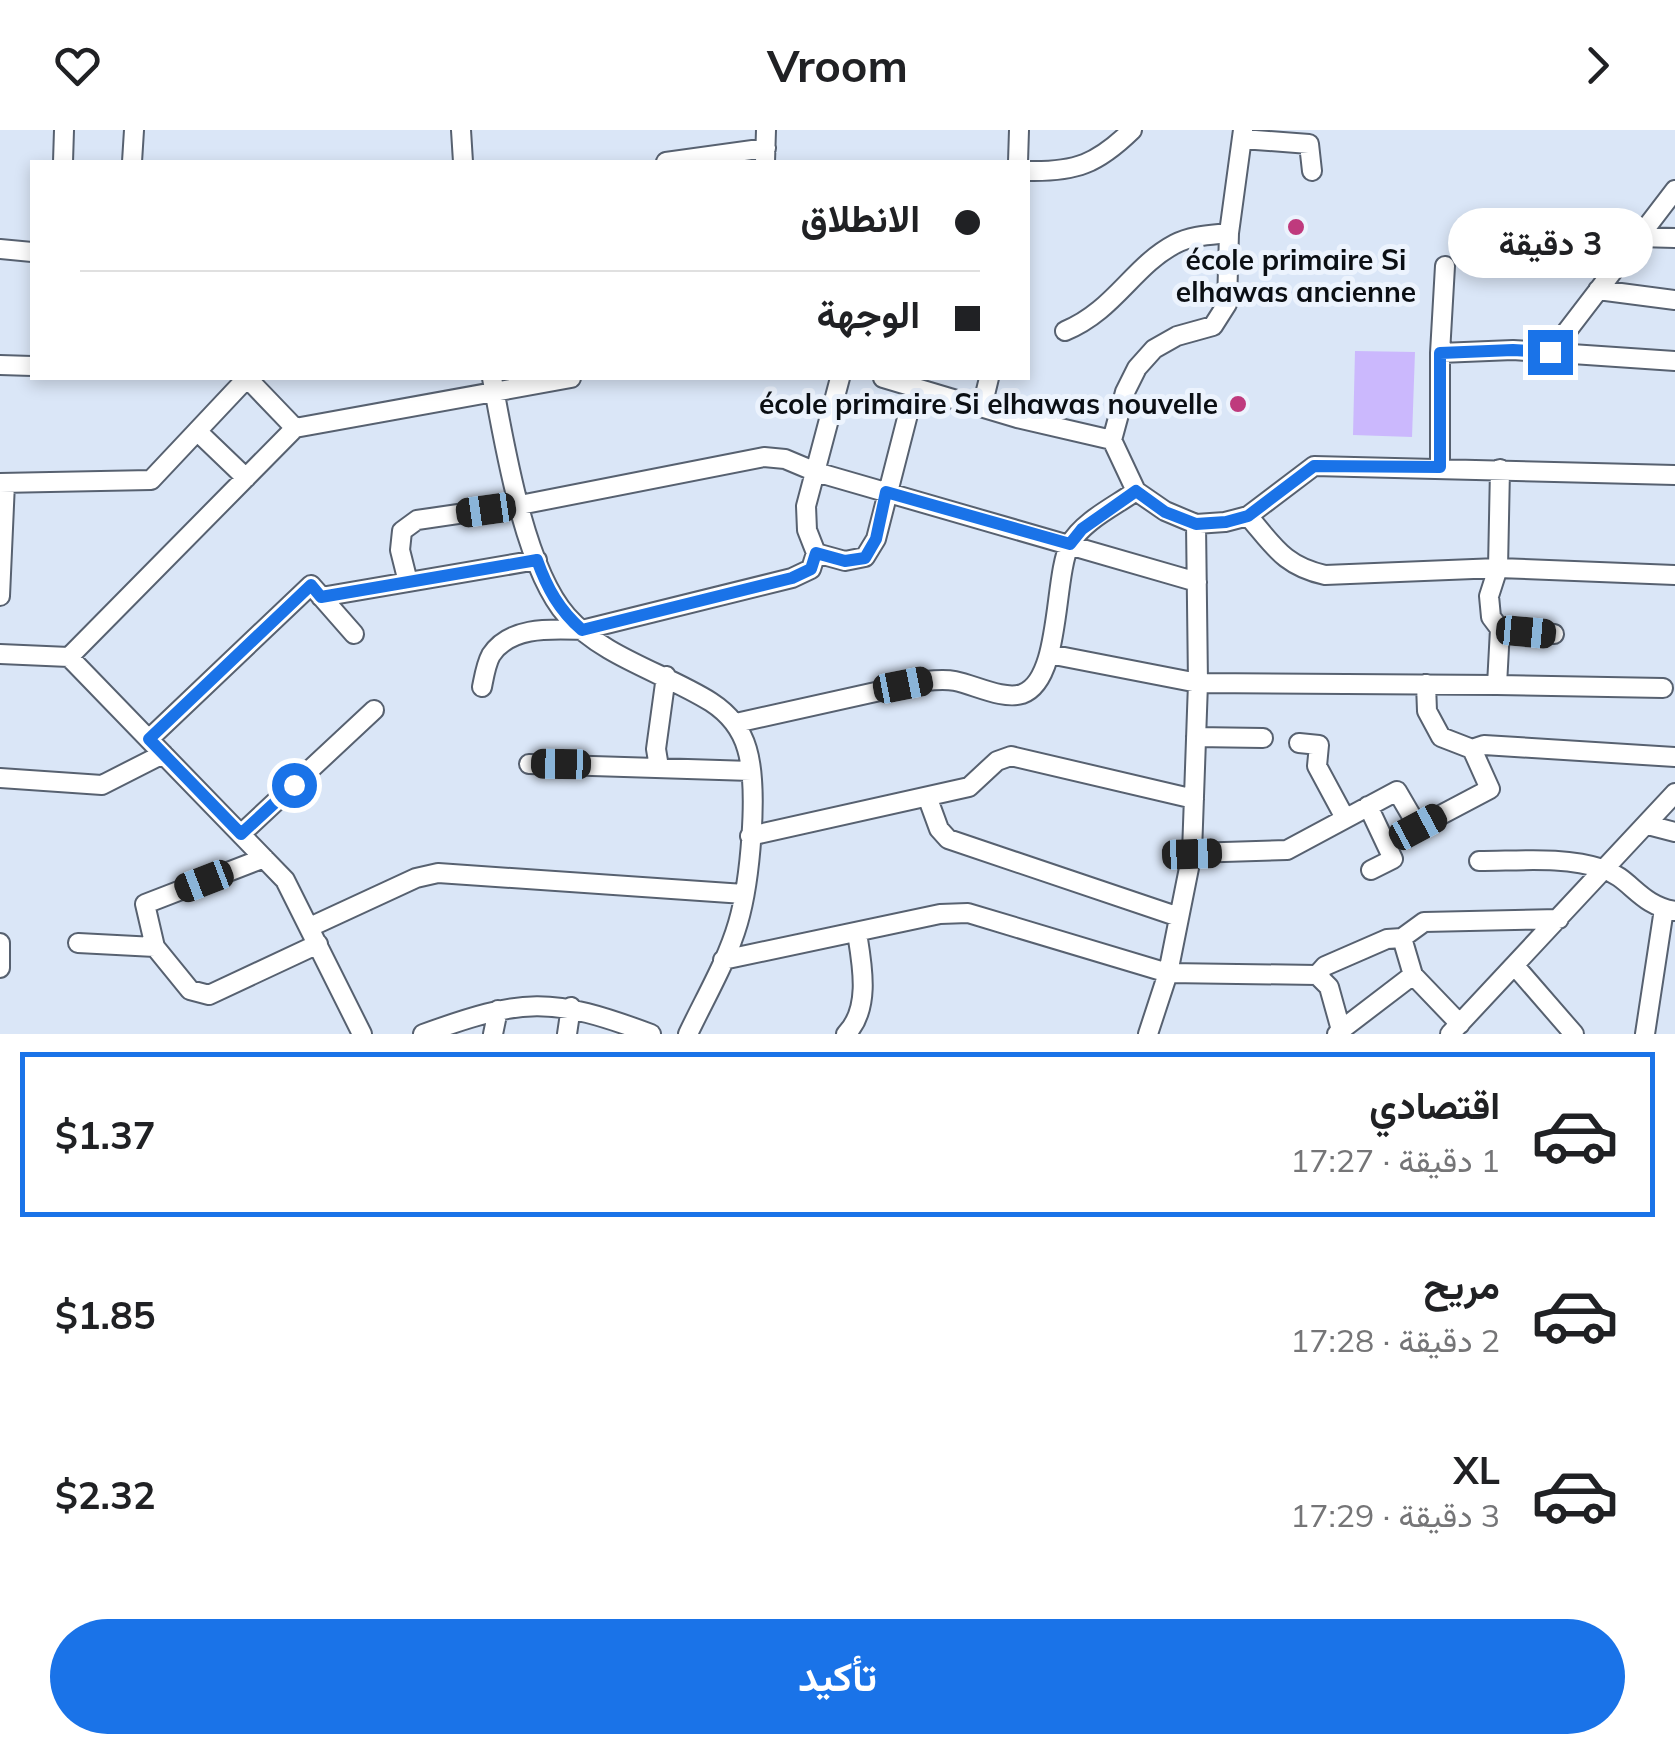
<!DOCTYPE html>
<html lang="ar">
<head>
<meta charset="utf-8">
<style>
  :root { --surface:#fff; --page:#f2f2f2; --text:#202124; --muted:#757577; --line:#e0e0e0; --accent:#1a73e8 }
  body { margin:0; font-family:Mulish,Vazirmatn,sans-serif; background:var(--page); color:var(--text); direction:rtl; height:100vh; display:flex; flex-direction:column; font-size:38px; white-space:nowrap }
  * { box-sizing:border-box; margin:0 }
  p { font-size:32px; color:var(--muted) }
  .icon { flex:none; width:55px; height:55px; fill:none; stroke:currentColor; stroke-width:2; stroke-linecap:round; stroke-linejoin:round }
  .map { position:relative; height:904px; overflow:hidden; direction:ltr }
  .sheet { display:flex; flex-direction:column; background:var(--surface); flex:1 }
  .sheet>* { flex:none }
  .hud { position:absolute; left:30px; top:30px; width:1000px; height:220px; border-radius:0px; box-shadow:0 5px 15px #0003; direction:rtl; display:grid; align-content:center; height:220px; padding:0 50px; background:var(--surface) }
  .end { position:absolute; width:45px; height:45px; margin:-22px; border:12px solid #1a73e8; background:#fff; box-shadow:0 0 0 5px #fff }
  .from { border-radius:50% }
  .bubble { position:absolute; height:70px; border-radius:35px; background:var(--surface); box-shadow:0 5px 15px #0003; font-size:32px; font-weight:700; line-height:70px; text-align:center; direction:rtl }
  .car { position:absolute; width:30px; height:60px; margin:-30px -15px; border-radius:12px; box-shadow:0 0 8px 2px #0007; background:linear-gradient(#222 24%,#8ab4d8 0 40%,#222 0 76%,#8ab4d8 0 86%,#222 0) }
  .hud b { display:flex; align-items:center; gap:35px; height:95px; font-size:38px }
  .hud b+b { border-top:2px solid var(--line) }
  .hud i { width:25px; height:25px; background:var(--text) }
  ul { padding:18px 0 0; list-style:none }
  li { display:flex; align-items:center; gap:30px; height:165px; margin:0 20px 15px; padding:0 30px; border:5px solid transparent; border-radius:0px }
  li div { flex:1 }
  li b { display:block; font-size:38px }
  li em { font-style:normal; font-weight:700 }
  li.on { border-color:var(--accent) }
  li>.icon { width:90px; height:90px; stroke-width:1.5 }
  .button { display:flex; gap:20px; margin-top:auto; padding:20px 50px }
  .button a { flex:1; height:115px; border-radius:60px; background:var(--accent); color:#fff; font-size:40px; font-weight:700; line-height:115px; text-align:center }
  header { display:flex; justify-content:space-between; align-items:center; height:130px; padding:0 50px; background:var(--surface); font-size:45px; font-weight:700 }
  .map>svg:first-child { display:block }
  .green { fill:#cbb8fd }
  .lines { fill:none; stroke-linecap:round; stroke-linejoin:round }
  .minor-casing { stroke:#576170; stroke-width:22 }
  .minor { stroke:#fff; stroke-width:18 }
  .route { stroke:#1a73e8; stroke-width:12 }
  .poi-dot { fill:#bf3a7d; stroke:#ecf3fd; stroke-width:4 }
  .labels { text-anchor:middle; stroke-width:10; stroke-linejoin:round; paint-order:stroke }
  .poi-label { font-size:28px; font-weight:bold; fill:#0b0f14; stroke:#ecf3fd }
</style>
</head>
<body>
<header><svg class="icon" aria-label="forward" viewBox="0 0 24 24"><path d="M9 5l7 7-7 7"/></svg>Vroom<svg class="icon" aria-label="heart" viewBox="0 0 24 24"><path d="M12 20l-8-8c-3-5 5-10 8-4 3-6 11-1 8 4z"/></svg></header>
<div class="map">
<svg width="1675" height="904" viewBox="0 0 1675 904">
  <rect width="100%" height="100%" fill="#dae6f7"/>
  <path class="green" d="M1355,221L1415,222L1412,307L1353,305Z"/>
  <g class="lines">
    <defs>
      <path id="minor" d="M461,0L463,32
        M1243,0L1229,103L1227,174L1213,196L1177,206L1154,219L1137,238L1125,262L1112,310L1136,361L1165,381L1196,394L1225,392L1248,386L1314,336L1675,345
        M1242,9L1309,14L1312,41
        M63,32L64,0
        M132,32L134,0
        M666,32L766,18
        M765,32L766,0
        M1018,32L1019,0
        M1028,41C1076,42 1097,34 1132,0
        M1638,107L1675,108
        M0,119L32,122
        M1598,160L1675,170
        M1065,201C1114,181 1133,136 1175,114C1192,105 1211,105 1229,103
        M1551,222L1675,60
        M1440,223L1513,220L1675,231
        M0,235L32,236
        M247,248L295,298
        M492,248C504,312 524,438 567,486C603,527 665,543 711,572C728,583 741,598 747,619C759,659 750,752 738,793C727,831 705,868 688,904
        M883,248L1017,288L1112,310
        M982,277L989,248
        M197,301L246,348
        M1440,337V223L1445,136
        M0,353L151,350L247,248
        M1248,386C1274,416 1284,436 1325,445L1498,438L1675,445
        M816,423L845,431L865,427L876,409L915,257
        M408,452L400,420L402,401L417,390L520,375L764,327L785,329L816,342L1197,452
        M0,466L5,353
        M321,467L537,430
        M1500,499L1554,504
        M0,524L69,527L295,298L571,248
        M1049,524L1198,553L1497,555L1500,499L1491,487L1489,466L1498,438L1500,339
        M69,527L285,750L362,904
        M1426,554L1427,581L1441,607L1472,619
        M1497,555L1663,558
        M482,557C484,547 486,534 491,525C510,496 551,499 582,500L792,448L811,439L816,423L807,400L806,376L840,248
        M736,593L925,551C935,550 945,549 955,551C975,555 1003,570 1022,564C1062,550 1053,447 1070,414C1083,391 1115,376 1136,361
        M1196,607L1263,608
        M149,609L311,455L354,504
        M1299,613L1319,615L1317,636L1345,688
        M529,634L751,641
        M659,637L656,619L666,546
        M0,648L102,655L163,624
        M928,669L939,699L948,709L1179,787
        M1368,676L1393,729L1371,740
        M1648,695L1675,702
        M241,704L374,580
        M750,706L969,657L997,631L1011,626L1194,669
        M1192,723L1287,720L1397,661L1418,697L1490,659L1472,619L1484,615L1675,627
        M1479,731C1519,731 1564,726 1603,739C1631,748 1639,775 1675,781
        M310,797L416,748L438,743L744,764
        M1402,808L1413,845L1460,894
        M0,813V838
        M78,813L155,817L190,860L209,865L318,814
        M155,817L145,774L264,728
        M723,830L940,784L968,783L1168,843L1317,845L1329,857L1341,900L1337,904
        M1515,836L1574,904
        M1317,845L1325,836L1387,809L1402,808L1424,792L1559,789
        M1341,900L1413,845
        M423,904C523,868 550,866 651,904
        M493,904L498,880
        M567,904L571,877
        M846,904C871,879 862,834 857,803
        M1148,904L1168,843L1192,723L1198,553L1196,394
        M1450,904L1675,663
        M1645,904L1664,779"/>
    </defs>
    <use href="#minor" class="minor-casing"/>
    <use href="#minor" class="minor"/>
  </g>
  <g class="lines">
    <path class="route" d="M294,655L241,704L149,609L311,455L321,467L537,430C547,458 559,480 582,500L792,448L811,439L816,423L845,431L865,428L876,409L886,362L1070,414L1082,399L1136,361L1165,382L1196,394L1226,392L1248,386L1314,336L1440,337V223L1513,220L1550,222"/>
  </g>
  <g class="poi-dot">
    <circle cx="1296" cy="97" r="10"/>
    <circle cx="1238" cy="274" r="10"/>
  </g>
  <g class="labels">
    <g class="poi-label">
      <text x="1296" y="140">école primaire Si<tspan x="1296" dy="32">elhawas ancienne</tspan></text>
      <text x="1218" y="284" text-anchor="end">école primaire Si elhawas nouvelle</text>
    </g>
  </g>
</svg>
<i class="end from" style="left:294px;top:655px"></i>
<i class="end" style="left:1550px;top:222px"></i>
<div class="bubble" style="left:1448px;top:78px;width:205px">3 دقيقة</div>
<i class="car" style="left:486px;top:380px;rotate:262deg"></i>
<i class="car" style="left:1526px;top:502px;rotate:95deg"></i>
<i class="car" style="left:903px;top:555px;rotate:79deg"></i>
<i class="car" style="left:561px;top:634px;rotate:271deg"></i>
<i class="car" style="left:1418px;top:697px;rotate:62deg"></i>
<i class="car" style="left:1192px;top:724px;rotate:88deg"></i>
<i class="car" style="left:204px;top:751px;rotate:249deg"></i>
<div class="hud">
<b><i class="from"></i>الانطلاق</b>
<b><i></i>الوجهة</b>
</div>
</div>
<section class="sheet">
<ul>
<li class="on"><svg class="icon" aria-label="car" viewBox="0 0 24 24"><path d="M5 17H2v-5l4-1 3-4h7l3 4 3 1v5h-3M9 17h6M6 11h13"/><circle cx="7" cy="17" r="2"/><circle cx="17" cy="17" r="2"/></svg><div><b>اقتصادي</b><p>1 دقيقة · 17:27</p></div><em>$1.37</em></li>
<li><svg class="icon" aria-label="car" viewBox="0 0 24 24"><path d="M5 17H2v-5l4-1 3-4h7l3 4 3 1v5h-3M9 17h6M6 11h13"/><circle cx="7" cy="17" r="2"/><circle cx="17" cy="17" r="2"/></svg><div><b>مريح</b><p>2 دقيقة · 17:28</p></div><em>$1.85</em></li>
<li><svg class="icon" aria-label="car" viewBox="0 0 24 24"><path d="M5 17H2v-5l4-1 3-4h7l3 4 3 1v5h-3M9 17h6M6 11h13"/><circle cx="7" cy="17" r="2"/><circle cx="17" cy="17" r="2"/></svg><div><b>XL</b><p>3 دقيقة · 17:29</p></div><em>$2.32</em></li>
</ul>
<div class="button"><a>تأكيد</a></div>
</section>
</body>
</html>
